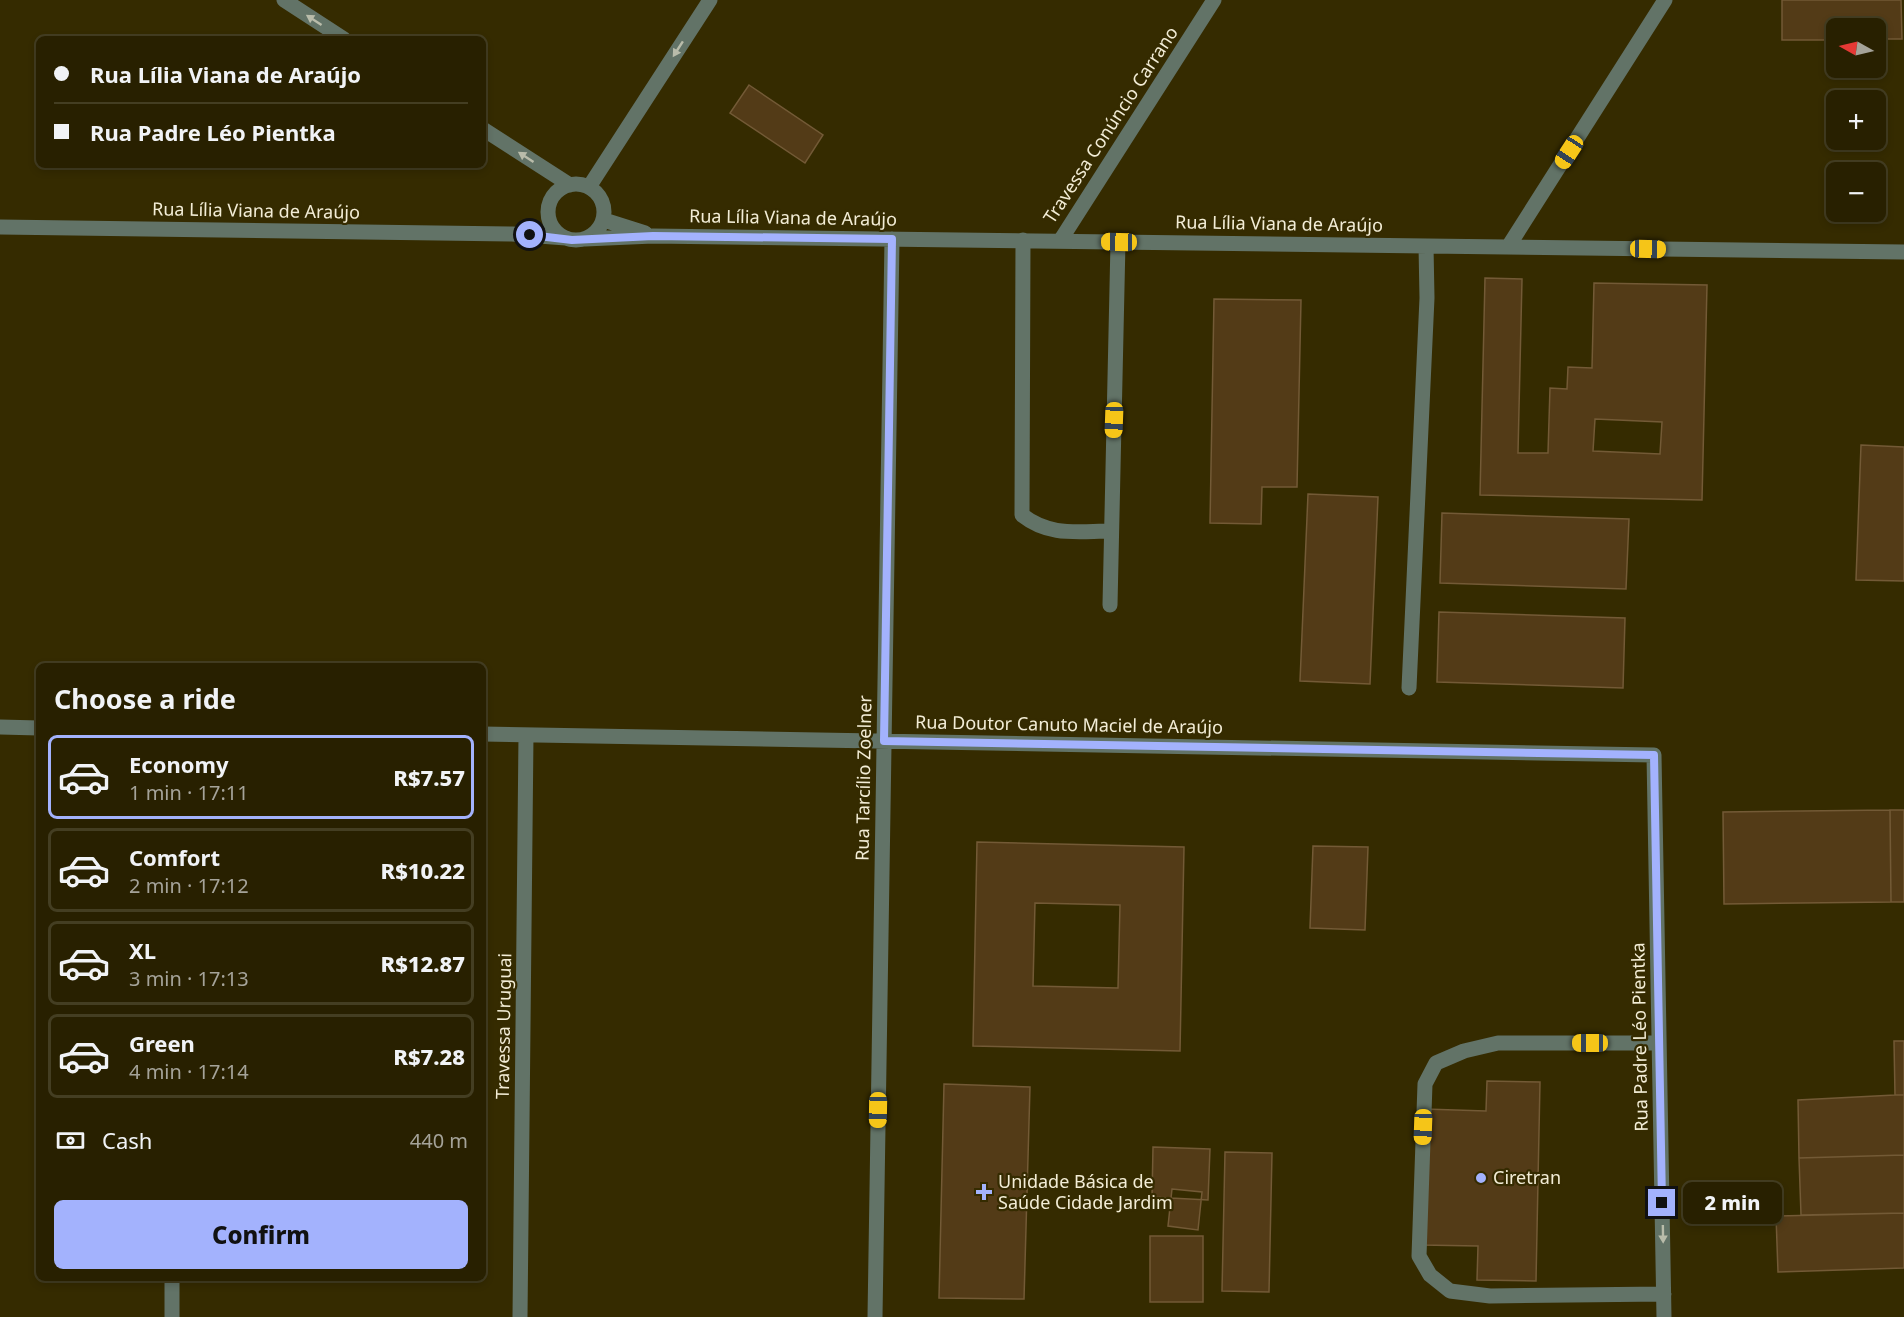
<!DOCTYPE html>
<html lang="en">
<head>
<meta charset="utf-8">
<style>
  :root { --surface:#282000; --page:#30280a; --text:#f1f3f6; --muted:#a5a399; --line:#443e22; --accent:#a3b2fd }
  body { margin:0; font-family:"Noto Sans",sans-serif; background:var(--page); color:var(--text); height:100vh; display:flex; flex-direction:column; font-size:22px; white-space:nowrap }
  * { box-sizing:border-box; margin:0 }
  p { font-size:20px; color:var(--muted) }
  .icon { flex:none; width:33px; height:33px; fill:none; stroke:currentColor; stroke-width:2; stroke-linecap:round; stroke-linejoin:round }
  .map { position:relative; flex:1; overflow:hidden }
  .side { position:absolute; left:36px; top:663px; width:450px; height:618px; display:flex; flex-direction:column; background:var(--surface); border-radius:9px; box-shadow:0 3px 9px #0003,0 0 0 2px var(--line) }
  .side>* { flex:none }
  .banner { position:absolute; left:36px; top:36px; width:450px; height:132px; border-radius:9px; box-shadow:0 3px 9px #0003,0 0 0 2px var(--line); display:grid; align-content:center; height:132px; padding:0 18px; background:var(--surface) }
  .needle { width:39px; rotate:278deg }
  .fabs { position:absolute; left:1826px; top:18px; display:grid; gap:12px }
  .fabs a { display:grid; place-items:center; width:60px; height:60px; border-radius:9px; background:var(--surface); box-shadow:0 3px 9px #0003,0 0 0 2px var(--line); font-size:30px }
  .end { position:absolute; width:27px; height:27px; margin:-14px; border:8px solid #a3b2fd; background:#111; box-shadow:0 0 0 3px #111 }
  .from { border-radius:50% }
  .bubble { position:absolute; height:42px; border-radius:9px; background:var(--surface); box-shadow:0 3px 9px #0003,0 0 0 2px var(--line); font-size:20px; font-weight:800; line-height:42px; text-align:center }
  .car { position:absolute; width:18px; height:36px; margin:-18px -9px; border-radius:8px; box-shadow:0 0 4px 2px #0007; background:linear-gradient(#f5c518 24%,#345 0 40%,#f5c518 0 76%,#345 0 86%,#f5c518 0) }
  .banner b { display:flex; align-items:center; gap:21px; height:57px; font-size:22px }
  .banner b+b { border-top:2px solid var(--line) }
  .banner i { width:15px; height:15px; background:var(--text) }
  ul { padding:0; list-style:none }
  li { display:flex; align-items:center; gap:18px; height:84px; margin:0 12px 9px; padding:0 6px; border:3px solid var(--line); border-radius:9px }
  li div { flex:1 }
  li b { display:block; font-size:22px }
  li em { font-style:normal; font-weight:800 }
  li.on { border-color:var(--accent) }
  li>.icon { width:54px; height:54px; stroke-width:1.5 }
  h2 { padding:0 18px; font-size:27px; line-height:72px }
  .pay { display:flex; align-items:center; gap:15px; height:66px; padding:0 18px; font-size:22px }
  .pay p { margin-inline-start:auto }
  .primary-button { display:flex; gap:12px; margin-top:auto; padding:12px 18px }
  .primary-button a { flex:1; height:69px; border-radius:9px; background:var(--accent); color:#111; font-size:24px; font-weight:800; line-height:69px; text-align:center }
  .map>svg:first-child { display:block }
  .building { fill:#533b17; stroke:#735a36; stroke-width:1.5; fill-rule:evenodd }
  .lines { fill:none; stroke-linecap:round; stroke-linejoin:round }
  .minor { stroke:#627367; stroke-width:15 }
  .oneway { fill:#b9bcaa }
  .route { stroke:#a3b2fd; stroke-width:8 }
  .poi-dot { fill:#a3b2fd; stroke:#352b00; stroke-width:2 }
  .labels { text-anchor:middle; stroke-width:4.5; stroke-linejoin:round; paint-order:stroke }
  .street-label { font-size:18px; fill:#f3edd6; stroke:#352b00 }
  .poi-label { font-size:18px; fill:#f3edd6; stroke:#352b00; text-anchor:start }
</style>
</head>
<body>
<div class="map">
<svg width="1904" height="1317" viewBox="0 0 1904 1317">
  <rect width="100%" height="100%" fill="#352b00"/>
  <path class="building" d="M1782,0H1901L1902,39H1875V28H1836V40H1782Z
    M749,85L823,135L805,163L730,113Z
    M1485,278L1522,279L1518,453H1548L1550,388L1567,389L1568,367L1592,368L1594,283L1707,285L1702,500L1480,495ZM1595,419L1662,422L1660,454L1593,451Z
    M1214,299L1301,300L1297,487H1262L1261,524L1210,523Z
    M1861,445L1904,447V581L1856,580Z
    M1308,494L1378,497L1370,684L1300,681Z
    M1442,513L1629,519L1626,589L1440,583Z
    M1439,612L1625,618L1623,688L1437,682Z
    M1890,810L1891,902L1724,904L1723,812Z
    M1890,810H1904V902H1891Z
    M977,842L1184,847L1180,1051L973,1046ZM1035,903L1120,905L1118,988L1033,986Z
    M1313,846L1368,847L1365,930L1310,928Z
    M1894,1041H1904V1095H1895Z
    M1487,1081L1540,1082L1536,1281L1477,1280L1478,1246L1422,1245L1425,1109L1486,1111Z
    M944,1084L1030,1087L1024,1299L939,1298Z
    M1895,1095H1904V1155L1799,1158L1798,1100Z
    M1153,1147L1210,1149L1208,1200L1152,1197Z
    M1225,1152L1272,1153L1269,1292L1222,1291Z
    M1904,1155V1213L1801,1215L1799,1158Z
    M1172,1189L1202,1192L1198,1230L1168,1226Z
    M1904,1213V1268L1778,1272L1776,1216Z
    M1150,1236H1203V1302H1150Z"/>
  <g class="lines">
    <path class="minor" d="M284,0L344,39
      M483,129L570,185
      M548 212a28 28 0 1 1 56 0a28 28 0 1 1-56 0Z
      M589,187L710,0
      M604,220L645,233
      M0,227L512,234L566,238
      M585,239L653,236L1904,252
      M1023,240L1022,515C1050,537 1078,531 1111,531
      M1060,241L1214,0
      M1508,247L1665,0
      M1110,605L1118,242
      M1409,688L1427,298L1426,246
      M0,727L39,728
      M483,734L1654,755L1664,1317
      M1659,1043H1498L1464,1051L1436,1063L1425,1084L1419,1256L1430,1275L1450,1291L1490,1296L1664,1294
      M172,1317V1278
      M520,1317L526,735
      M875,1317L892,239"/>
  </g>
  <defs><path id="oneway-solid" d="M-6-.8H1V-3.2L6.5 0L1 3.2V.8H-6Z" transform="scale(1.5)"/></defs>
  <g class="oneway">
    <use href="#oneway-solid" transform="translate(314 20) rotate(-147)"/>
    <use href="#oneway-solid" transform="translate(678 49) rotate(123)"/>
    <use href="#oneway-solid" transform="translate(526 157) rotate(-147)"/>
    <use href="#oneway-solid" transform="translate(1663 1234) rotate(89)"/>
  </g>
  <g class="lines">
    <path class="route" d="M530,235L572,240L653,236L892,239L884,741L1654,755L1662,1203"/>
  </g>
  <g class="poi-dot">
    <circle cx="1481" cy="1178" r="6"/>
    <path d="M981 1183h6v6h6v6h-6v6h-6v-6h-6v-6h6z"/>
  </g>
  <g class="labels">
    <g class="street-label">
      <text transform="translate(1111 125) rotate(-57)" y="6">Travessa Conúncio Carrano</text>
      <text transform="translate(256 211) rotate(1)" y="6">Rua Lília Viana de Araújo</text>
      <text transform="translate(793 218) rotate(1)" y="6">Rua Lília Viana de Araújo</text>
      <text transform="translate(1279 224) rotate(1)" y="6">Rua Lília Viana de Araújo</text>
      <text transform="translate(1069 725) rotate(1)" y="6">Rua Doutor Canuto Maciel de Araújo</text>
      <text transform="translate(864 778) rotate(-89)" y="6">Rua Tarcílio Zoelner</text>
      <text transform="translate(504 1026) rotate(-89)" y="6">Travessa Uruguai</text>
      <text transform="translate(1640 1037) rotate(-91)" y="6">Rua Padre Léo Pientka</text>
    </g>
    <g class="poi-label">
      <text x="1493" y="1184">Ciretran</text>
      <text x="998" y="1188">Unidade Básica de<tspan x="998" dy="21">Saúde Cidade Jardim</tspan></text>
    </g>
  </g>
</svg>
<div class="fabs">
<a><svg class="needle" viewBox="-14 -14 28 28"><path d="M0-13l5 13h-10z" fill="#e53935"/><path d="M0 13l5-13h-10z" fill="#a5a399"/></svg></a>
<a>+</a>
<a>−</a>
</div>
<i class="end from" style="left:530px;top:235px"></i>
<i class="end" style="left:1662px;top:1203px"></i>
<div class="bubble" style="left:1683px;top:1182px;width:99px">2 min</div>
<i class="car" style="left:1569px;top:152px;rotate:213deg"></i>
<i class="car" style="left:1119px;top:242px;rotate:271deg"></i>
<i class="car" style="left:1648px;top:249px;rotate:91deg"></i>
<i class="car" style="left:1114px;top:420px;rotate:182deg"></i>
<i class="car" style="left:1590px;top:1043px;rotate:270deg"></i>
<i class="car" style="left:878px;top:1110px;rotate:181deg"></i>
<i class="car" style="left:1423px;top:1127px;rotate:182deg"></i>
<div class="banner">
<b><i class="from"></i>Rua Lília Viana de Araújo</b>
<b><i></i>Rua Padre Léo Pientka</b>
</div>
<section class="side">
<h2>Choose a ride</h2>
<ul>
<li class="on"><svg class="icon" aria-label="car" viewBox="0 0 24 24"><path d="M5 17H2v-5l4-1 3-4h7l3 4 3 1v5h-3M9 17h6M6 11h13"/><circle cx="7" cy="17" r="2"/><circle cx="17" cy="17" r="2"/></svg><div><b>Economy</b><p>1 min · 17:11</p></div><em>R$7.57</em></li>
<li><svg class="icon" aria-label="car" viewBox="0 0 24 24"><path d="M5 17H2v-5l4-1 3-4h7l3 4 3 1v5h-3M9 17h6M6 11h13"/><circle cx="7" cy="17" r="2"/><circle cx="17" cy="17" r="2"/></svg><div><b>Comfort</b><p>2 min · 17:12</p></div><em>R$10.22</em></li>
<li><svg class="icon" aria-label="car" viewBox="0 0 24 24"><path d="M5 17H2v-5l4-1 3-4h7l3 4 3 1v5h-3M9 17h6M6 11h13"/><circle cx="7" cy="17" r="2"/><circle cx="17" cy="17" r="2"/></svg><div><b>XL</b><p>3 min · 17:13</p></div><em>R$12.87</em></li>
<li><svg class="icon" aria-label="car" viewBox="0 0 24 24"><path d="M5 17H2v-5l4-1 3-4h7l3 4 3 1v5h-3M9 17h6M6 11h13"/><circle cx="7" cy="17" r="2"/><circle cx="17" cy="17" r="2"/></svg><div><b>Green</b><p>4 min · 17:14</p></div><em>R$7.28</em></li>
</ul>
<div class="pay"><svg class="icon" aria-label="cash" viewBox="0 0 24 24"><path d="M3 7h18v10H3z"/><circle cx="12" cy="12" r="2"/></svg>Cash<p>440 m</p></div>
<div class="primary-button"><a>Confirm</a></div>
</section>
</div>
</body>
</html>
